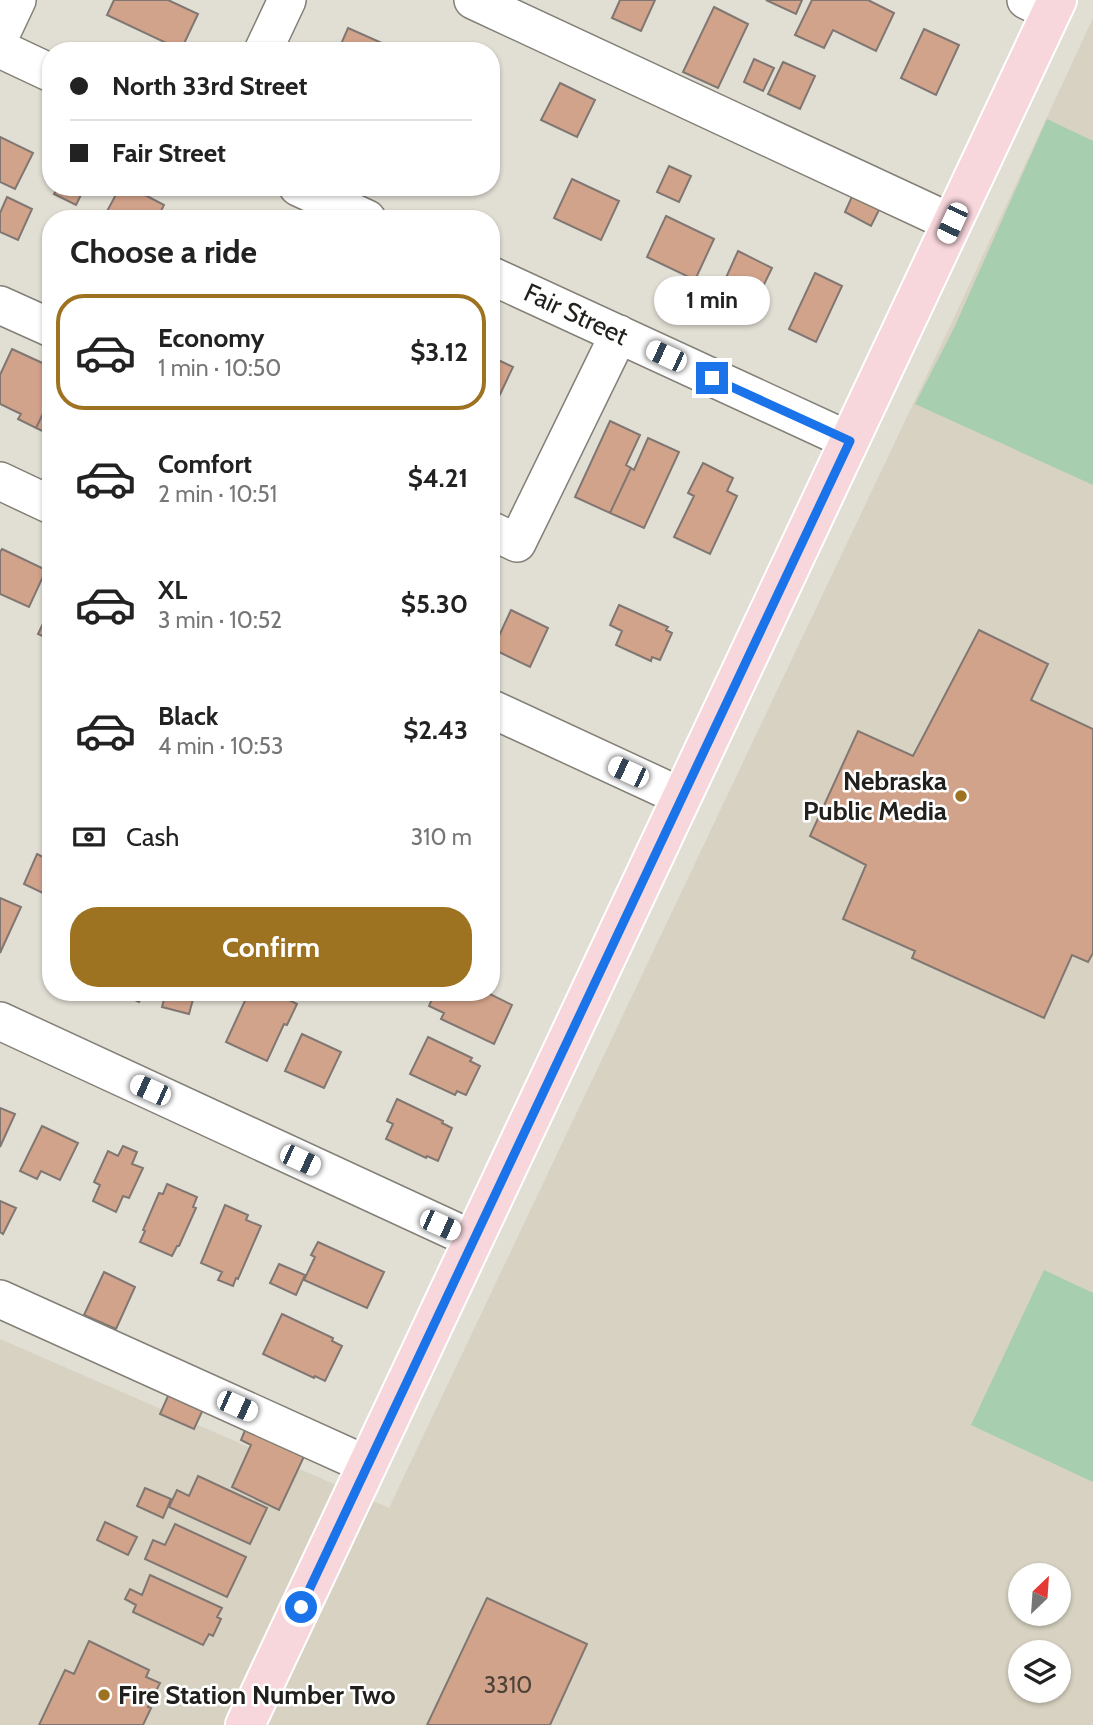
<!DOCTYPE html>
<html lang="en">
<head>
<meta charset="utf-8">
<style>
  :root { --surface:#fff; --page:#f2f2f2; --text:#222; --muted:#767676; --line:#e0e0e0; --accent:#9d7221 }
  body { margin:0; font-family:Cabin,sans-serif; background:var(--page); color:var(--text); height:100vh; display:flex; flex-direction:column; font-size:26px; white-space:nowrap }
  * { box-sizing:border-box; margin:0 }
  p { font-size:23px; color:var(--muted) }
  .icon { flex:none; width:38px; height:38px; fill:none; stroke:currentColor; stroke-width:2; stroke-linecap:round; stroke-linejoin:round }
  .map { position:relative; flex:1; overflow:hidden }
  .panel { position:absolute; left:42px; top:210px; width:458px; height:791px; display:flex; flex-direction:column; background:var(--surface); border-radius:28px; box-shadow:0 2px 5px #0004 }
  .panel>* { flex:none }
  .hud { position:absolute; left:42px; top:42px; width:458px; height:154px; border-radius:28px; box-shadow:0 2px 5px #0004; display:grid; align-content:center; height:154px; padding:0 28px; background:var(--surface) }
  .needle { width:46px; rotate:25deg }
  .buttons { position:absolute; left:1008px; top:1563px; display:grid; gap:14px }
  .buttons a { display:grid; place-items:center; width:63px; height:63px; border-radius:50%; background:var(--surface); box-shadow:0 2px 5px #0004; font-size:35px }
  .end { position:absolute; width:32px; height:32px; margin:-16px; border:9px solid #1a73e8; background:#fff; box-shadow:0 0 0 4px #fff }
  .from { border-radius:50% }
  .bubble { position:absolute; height:49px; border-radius:24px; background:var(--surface); box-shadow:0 2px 5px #0004; font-size:23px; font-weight:800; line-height:49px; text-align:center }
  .car { position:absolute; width:21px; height:42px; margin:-21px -10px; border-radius:9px; box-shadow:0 0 5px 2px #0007; background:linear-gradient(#fff 24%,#345 0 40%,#fff 0 76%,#345 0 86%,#fff 0) }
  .hud b { display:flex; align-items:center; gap:24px; height:66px; font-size:26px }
  .hud b+b { border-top:2px solid var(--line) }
  .hud i { width:18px; height:18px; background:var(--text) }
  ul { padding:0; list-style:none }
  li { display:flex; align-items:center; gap:21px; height:116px; margin:0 14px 10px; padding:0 14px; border:4px solid transparent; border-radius:28px }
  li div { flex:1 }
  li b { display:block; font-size:26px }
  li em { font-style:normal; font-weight:800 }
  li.current { border-color:var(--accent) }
  li>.icon { width:63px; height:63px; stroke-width:1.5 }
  h2 { padding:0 28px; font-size:32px; line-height:84px }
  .pay { display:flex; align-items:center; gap:18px; height:77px; padding:0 28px; font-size:26px }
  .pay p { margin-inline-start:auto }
  .button { display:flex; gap:14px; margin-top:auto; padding:14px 28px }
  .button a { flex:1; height:80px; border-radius:28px; background:var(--accent); color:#fff; font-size:28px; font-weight:800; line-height:80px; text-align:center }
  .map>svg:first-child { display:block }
  .built { fill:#d7d2c1; fill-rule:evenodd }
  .green { fill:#a6ceaf }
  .building { fill:#d2a38b; stroke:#817772; stroke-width:2 }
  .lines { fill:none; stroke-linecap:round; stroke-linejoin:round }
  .minor-casing { stroke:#827f76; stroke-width:40 }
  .major-casing { stroke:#fff; stroke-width:42 }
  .minor { stroke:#fff; stroke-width:37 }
  .major { stroke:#f7d6dc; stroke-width:38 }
  .route { stroke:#1a73e8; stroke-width:9 }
  .poi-dot { fill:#9d7221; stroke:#fff; stroke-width:2.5 }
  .labels { text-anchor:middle; stroke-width:5; stroke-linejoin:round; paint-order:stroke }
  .number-label { font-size:23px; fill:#4d4138 }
  .street-label { font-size:26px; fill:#21201c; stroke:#fff }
  .poi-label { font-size:26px; font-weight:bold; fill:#21201c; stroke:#fff; text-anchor:end }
</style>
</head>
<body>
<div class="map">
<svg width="1093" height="1725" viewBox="0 0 1093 1725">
  <rect width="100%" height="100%" fill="#e1ded4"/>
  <path class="built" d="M1093,18V1725H0V1339L389,1508L952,322ZM1020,1575H1059V1614H1020ZM1020,1652H1059V1690H1020Z"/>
  <path class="green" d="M1047,119L1093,141V485L915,404L955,326Z
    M1044,1270L1093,1293V1482L971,1425Z"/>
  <path class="building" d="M114,0H168L198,14L181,50L107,15Z
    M620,0H655L641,31L612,18Z
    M766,0H802L796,14Z
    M812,0H868L894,13L876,51L833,30L824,48L795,35Z
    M714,7L748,24L718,88L683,72Z
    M348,28L382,43L379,51H338Z
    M924,29L959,45L936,95L901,78Z
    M754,59L774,68L763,91L744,82Z
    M783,62L815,76L800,109L768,94Z
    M560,83L595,100L577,137L541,120Z
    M0,137L33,153L15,189L0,182Z
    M669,166L691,176L679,202L657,192Z
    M572,179L619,201L601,240L554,218Z
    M58,187H85L76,205L54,194Z
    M120,187H130L164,205L157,219H113L105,215Z
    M854,192L881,206L871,226L845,212Z
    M7,197L32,209L18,240L0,232V213Z
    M666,216L714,239L695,280L647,257Z
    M738,251L772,268L753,307L720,291Z
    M815,273L842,286L816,342L789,329Z
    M12,349L51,367V397L36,428L18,419L21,414L0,404V375Z
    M492,357L513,367L493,409L492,408Z
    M51,397V435L36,428Z
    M610,421L640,435L626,465L631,468L610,513L575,497Z
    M648,438L679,452L644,528L610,513L631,468L634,470Z
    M703,463L733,478L727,491L737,496L710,554L674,537L694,496L688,493Z
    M2,549L46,570L29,607L0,594V552Z
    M619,605L668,627L666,630L672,633L660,660L652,657L651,661L616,645L622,631L610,625Z
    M51,607V640L38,634Z
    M511,610L548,628L530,667L493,649Z
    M979,630L1048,664L1031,700L1093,729V953L1088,962L1072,955L1044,1018L912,958L915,951L843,919L866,865L810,836L858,731L913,756Z
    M37,854L51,861V891L49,896L24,884Z
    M0,898L21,907L0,953Z
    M118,992H144L139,1002Z
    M166,992H195L189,1014L162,1007Z
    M249,992H273L297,1004L287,1025L284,1024L267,1061L226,1042Z
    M435,992H486L512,1005L494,1044L441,1019L444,1013L429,1006Z
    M302,1034L341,1052L324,1088L285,1071Z
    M428,1037L472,1058L470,1061L480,1066L466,1095L457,1091L455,1095L410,1074Z
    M397,1099L443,1121L442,1123L452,1128L438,1161L427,1156L426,1158L386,1139L393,1124L387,1121Z
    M0,1108L15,1114L0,1147Z
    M42,1126L78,1143L60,1180L41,1171L37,1179L20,1171Z
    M123,1146L137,1152L132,1164L143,1168L129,1198L123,1196L116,1212L93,1201L100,1185L94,1182L108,1151L118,1156Z
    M167,1184L197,1197L193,1207L196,1208L179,1246H177L172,1256L140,1242L145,1231L143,1230L159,1193L163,1194Z
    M0,1201L16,1208L3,1234L0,1232Z
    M225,1205L248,1215L246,1220L261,1226L238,1279L236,1278L233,1286L218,1280L222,1272L201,1263Z
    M318,1242L384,1272L367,1308L304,1280L315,1257L311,1255Z
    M279,1264L305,1275L296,1295L270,1283Z
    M104,1272L135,1287L116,1329L84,1315Z
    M282,1314L333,1338L332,1341L342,1346L325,1381L315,1376L314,1378L263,1354Z
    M172,1387L206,1403L194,1429L160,1414Z
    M248,1423L307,1450L279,1510L232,1487L251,1445L241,1440Z
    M198,1476L267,1508L250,1544L169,1507L177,1490L189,1496Z
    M145,1488L171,1499L163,1518L137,1506Z
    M105,1522L137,1537L128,1555L97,1540Z
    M175,1524L246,1557L227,1597L145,1559L153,1540L165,1545Z
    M150,1575L222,1608L217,1617L221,1619L213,1636L209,1634L203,1645L133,1612L136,1605L125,1599L130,1589L142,1595Z
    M487,1598L587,1644L550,1725H427Z
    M89,1641L149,1670L146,1677L160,1683L148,1707L151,1708L143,1725H39L65,1670L74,1674Z"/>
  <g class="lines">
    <defs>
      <path id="minor" d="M473,0L952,223
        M1026,0L1051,12
        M0,36L17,0
        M0,49L51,73
        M263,51L287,0
        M298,187L367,219
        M492,276L850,441
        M0,305L51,328
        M0,481L51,505
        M492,531L517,543L619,334
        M492,709L682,797
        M0,1021L474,1240
        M0,1299L367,1465"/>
      <path id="major" d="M245,1725L1057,0"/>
    </defs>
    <use href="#minor" class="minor-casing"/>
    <use href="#major" class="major-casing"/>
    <use href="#minor" class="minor"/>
    <use href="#major" class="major"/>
  </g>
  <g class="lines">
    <path class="route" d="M301,1607L850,441L712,378"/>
  </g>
  <g class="poi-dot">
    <circle cx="961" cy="796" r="7"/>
    <circle cx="104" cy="1695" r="7"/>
  </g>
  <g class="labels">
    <g class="number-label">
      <text x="508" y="1693">3310</text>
    </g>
    <g class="street-label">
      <text transform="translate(576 314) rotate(25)" y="9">Fair Street</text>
    </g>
    <g class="poi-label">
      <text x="947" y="790">Nebraska<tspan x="947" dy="30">Public Media</tspan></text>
      <text x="118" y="1704" text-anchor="start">Fire Station Number Two</text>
    </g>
  </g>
</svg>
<div class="buttons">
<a><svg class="needle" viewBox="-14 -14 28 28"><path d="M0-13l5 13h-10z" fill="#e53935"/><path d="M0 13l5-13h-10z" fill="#767676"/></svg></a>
<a><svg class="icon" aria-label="layers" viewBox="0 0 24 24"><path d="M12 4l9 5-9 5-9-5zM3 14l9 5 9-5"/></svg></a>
</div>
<i class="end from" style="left:301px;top:1607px"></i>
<i class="end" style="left:712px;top:378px"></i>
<div class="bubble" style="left:654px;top:276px;width:116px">1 min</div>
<i class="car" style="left:952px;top:223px;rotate:205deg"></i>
<i class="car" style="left:666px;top:356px;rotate:295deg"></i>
<i class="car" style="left:628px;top:772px;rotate:295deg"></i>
<i class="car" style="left:150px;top:1090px;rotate:294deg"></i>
<i class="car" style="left:300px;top:1160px;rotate:115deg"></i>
<i class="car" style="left:440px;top:1225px;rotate:114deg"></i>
<i class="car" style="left:237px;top:1406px;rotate:114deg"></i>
<div class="hud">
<b><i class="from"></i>North 33rd Street</b>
<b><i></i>Fair Street</b>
</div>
<section class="panel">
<h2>Choose a ride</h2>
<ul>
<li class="current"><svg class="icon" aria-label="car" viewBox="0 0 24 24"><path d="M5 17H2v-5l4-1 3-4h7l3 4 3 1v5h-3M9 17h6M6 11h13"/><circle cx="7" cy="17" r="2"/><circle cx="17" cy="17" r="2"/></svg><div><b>Economy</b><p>1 min · 10:50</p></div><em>$3.12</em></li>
<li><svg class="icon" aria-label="car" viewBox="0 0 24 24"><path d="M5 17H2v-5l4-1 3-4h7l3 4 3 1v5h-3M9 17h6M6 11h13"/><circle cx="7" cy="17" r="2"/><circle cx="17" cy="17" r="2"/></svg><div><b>Comfort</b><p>2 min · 10:51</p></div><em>$4.21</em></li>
<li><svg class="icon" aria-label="car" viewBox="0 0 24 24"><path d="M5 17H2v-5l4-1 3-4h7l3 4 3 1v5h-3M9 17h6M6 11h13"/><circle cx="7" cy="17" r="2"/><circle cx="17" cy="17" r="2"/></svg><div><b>XL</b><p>3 min · 10:52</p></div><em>$5.30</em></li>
<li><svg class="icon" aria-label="car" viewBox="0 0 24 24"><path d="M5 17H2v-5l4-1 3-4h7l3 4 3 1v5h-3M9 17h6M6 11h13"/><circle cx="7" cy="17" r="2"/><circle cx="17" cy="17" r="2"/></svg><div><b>Black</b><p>4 min · 10:53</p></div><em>$2.43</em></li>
</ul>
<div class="pay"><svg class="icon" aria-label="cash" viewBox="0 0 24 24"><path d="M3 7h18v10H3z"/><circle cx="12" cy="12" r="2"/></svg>Cash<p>310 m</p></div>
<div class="button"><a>Confirm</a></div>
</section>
</div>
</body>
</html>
